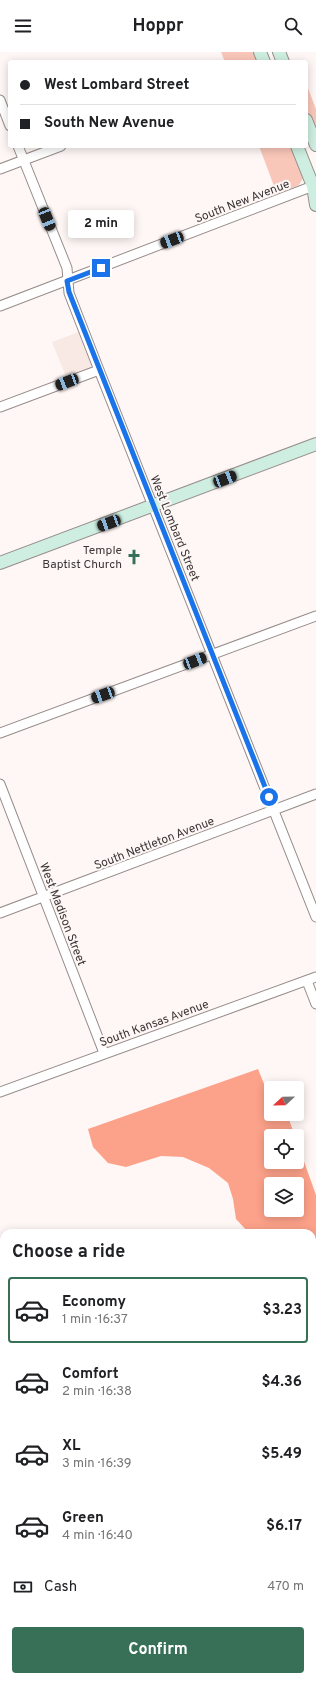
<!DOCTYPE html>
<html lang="en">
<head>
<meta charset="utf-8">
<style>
  :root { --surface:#fff; --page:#f6f6f6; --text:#202124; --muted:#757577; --line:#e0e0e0; --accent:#376f57 }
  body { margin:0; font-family:Overpass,sans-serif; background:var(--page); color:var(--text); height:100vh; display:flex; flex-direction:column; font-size:15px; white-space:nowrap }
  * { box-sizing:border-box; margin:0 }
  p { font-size:13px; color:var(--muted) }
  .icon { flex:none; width:22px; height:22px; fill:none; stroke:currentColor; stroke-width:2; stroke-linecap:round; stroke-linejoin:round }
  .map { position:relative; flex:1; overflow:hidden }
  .sheet { position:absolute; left:0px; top:1177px; width:316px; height:452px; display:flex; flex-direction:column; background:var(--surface); border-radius:12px 12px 0 0; box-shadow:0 2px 10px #0003 }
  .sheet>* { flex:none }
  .hud { position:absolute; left:8px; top:8px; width:300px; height:88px; border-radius:4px; box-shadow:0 2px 10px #0003; display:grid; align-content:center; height:88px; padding:0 12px; background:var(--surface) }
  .needle { width:26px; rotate:248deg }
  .controls { position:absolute; left:264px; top:1029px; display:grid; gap:8px }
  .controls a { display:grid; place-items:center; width:40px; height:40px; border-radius:4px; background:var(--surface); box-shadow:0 2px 10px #0003; font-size:20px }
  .end { position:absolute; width:18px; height:18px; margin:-9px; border:5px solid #1a73e8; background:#fff; box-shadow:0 0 0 2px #fff }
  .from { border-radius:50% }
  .bubble { position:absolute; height:28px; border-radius:4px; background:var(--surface); box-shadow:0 2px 10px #0003; font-size:13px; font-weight:700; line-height:28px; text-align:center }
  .car { position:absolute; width:12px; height:24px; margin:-12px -6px; border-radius:5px; box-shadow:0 0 3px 1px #0007; background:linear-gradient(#222 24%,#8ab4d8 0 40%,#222 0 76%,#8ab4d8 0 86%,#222 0) }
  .hud b { display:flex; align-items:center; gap:14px; height:38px; font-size:15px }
  .hud b+b { border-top:1px solid var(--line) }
  .hud i { width:10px; height:10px; background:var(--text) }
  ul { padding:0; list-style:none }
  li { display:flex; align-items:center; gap:12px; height:66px; margin:0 8px 6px; padding:0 4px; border:2px solid transparent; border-radius:4px }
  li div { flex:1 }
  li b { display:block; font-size:15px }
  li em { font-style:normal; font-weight:700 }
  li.active { border-color:var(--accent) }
  li>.icon { width:36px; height:36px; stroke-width:1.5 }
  h2 { padding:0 12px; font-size:18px; line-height:48px }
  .pay { display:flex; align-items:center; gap:10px; height:44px; padding:0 12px; font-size:15px }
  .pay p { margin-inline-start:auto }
  .button { display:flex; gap:8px; margin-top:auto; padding:8px 12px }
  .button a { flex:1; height:46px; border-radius:4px; background:var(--accent); color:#fff; font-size:16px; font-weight:700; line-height:46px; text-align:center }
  header { display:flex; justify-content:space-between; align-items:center; height:52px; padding:0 12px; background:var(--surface); font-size:18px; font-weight:700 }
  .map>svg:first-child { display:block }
  .built { fill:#f8e9e4 }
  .green { fill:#f9c7b9 }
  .forest { fill:#fda28a; fill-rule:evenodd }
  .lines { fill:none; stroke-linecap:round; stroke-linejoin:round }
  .stream { stroke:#e28a72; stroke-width:2.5 }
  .street-casing { stroke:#978d8a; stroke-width:11 }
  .secondary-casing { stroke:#978d8a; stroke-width:14 }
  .primary-casing { stroke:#509477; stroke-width:16 }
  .street { stroke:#fff; stroke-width:9 }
  .secondary { stroke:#ceeee1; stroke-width:12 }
  .primary { stroke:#9dddc2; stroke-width:14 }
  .rail { stroke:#6d6867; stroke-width:2.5; stroke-dasharray:5 5; stroke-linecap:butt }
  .route { stroke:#1a73e8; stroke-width:5 }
  .labels { text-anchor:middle; stroke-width:4; stroke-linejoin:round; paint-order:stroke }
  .street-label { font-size:12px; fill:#3b3736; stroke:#fef7f5 }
  .poi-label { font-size:12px; fill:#3b3736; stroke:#fef7f5; text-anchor:end }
</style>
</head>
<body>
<header><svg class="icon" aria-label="menu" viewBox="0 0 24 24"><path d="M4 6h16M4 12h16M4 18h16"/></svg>Hoppr<svg class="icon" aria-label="search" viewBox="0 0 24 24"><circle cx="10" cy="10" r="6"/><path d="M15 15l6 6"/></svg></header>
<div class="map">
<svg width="316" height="1629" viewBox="0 0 316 1629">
  <rect width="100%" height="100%" fill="#fef7f5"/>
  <path class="built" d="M79,280L91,311V317L67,327L52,290Z
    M0,1533H4V1611L0,1612Z"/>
  <path class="green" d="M221,0H255L256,10H225Z
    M306,31L316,57V79L306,56Z
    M259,94H292L303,126L299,133L277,142Z
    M0,1374H4V1495L0,1494Z"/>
  <path class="forest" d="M258,1017L271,1049V1062H287L295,1084H271V1110H297V1090L316,1143V1274H312V1181H249L236,1167L233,1147L228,1131L209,1116L183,1105L161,1104L126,1115L108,1111L93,1095L88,1077ZM271,1132H297V1158H271Z
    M4,1317V1374H0V1318Z
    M312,1336H316V1487H312Z"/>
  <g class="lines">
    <path class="stream" d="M312,1343L316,1344
      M0,1349H4"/>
    <defs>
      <path id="street" d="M0,48L10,74
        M18,94L67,216L69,241L99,318L316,865
        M0,117L61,94
        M0,254L313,134
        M0,355L99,318
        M0,681L316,564
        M0,732L104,1001
        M0,861L316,742
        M307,929L316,952
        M0,1040L316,925
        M126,1629L132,1625
        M216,1629V1625"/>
      <path id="secondary" d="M260,0L264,10
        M279,0L283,10
        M306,68L316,93
        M297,94L313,134L316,153
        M0,511L316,392"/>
      <path id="primary" d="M0,1263H4
        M0,1279H4
        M312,1293L316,1294
        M312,1309H316"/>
    </defs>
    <use href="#street" class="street-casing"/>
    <use href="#secondary" class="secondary-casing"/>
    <use href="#primary" class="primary-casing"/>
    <use href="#street" class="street"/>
    <use href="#secondary" class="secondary"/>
    <use href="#primary" class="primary"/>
    <path class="rail" d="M0,1501H4
      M312,1521H316"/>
  </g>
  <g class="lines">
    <path class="route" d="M101,216L67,229L69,240L269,745"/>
  </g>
  <defs>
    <symbol id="church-bare" viewBox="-9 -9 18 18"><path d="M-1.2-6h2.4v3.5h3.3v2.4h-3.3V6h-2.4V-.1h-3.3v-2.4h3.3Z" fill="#376f57" stroke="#fef7f5" stroke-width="2.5" paint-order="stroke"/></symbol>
  </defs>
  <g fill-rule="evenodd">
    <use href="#church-bare" x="123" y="494" width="22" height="22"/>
  </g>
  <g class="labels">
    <g class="street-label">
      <text transform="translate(242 149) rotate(-21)" y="4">South New Avenue</text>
      <text transform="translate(175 476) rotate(68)" y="4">West Lombard Street</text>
      <text transform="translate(154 791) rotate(-21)" y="4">South Nettleton Avenue</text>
      <text transform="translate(63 862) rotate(69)" y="4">West Madison Street</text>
      <text transform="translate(154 971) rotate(-20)" y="4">South Kansas Avenue</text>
    </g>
    <g class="poi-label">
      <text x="122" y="502">Temple<tspan x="122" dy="14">Baptist Church</tspan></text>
    </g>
  </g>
</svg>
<div class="controls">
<a><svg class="needle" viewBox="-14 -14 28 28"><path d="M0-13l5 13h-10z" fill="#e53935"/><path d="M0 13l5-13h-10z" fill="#757577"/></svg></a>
<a><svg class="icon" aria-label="locate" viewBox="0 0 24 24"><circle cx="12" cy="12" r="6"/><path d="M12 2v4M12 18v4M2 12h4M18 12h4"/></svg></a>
<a><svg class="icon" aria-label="layers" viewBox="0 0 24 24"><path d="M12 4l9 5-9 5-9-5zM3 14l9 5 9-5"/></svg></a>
</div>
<i class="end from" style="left:269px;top:745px"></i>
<i class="end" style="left:101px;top:216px"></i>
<div class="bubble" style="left:68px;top:158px;width:66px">2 min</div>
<i class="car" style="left:47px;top:167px;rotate:158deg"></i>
<i class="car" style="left:172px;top:188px;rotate:249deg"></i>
<i class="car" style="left:67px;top:330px;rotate:249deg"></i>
<i class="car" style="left:225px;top:427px;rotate:69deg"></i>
<i class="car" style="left:109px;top:471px;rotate:250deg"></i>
<i class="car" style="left:195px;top:609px;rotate:69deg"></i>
<i class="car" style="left:103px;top:643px;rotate:250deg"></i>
<div class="hud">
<b><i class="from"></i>West Lombard Street</b>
<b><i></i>South New Avenue</b>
</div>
<section class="sheet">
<h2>Choose a ride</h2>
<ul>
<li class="active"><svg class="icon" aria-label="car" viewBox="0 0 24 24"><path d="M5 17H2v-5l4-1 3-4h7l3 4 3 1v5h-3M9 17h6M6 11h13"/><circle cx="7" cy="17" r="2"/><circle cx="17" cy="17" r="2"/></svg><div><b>Economy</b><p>1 min · 16:37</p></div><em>$3.23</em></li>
<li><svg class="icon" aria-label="car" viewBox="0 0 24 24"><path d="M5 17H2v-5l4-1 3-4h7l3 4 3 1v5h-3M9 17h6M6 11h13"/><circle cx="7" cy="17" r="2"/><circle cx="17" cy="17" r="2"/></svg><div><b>Comfort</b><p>2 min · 16:38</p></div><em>$4.36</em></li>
<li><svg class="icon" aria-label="car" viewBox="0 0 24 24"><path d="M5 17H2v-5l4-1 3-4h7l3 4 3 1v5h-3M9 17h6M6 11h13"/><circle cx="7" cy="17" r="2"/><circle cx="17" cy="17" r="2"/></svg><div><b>XL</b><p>3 min · 16:39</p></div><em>$5.49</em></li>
<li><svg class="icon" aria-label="car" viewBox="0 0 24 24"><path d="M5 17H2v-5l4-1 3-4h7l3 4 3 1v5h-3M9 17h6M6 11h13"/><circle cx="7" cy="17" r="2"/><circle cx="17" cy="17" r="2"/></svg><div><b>Green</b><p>4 min · 16:40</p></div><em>$6.17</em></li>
</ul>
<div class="pay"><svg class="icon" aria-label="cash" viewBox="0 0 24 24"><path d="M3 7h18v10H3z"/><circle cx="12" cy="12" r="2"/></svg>Cash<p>470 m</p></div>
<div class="button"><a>Confirm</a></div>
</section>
</div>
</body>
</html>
